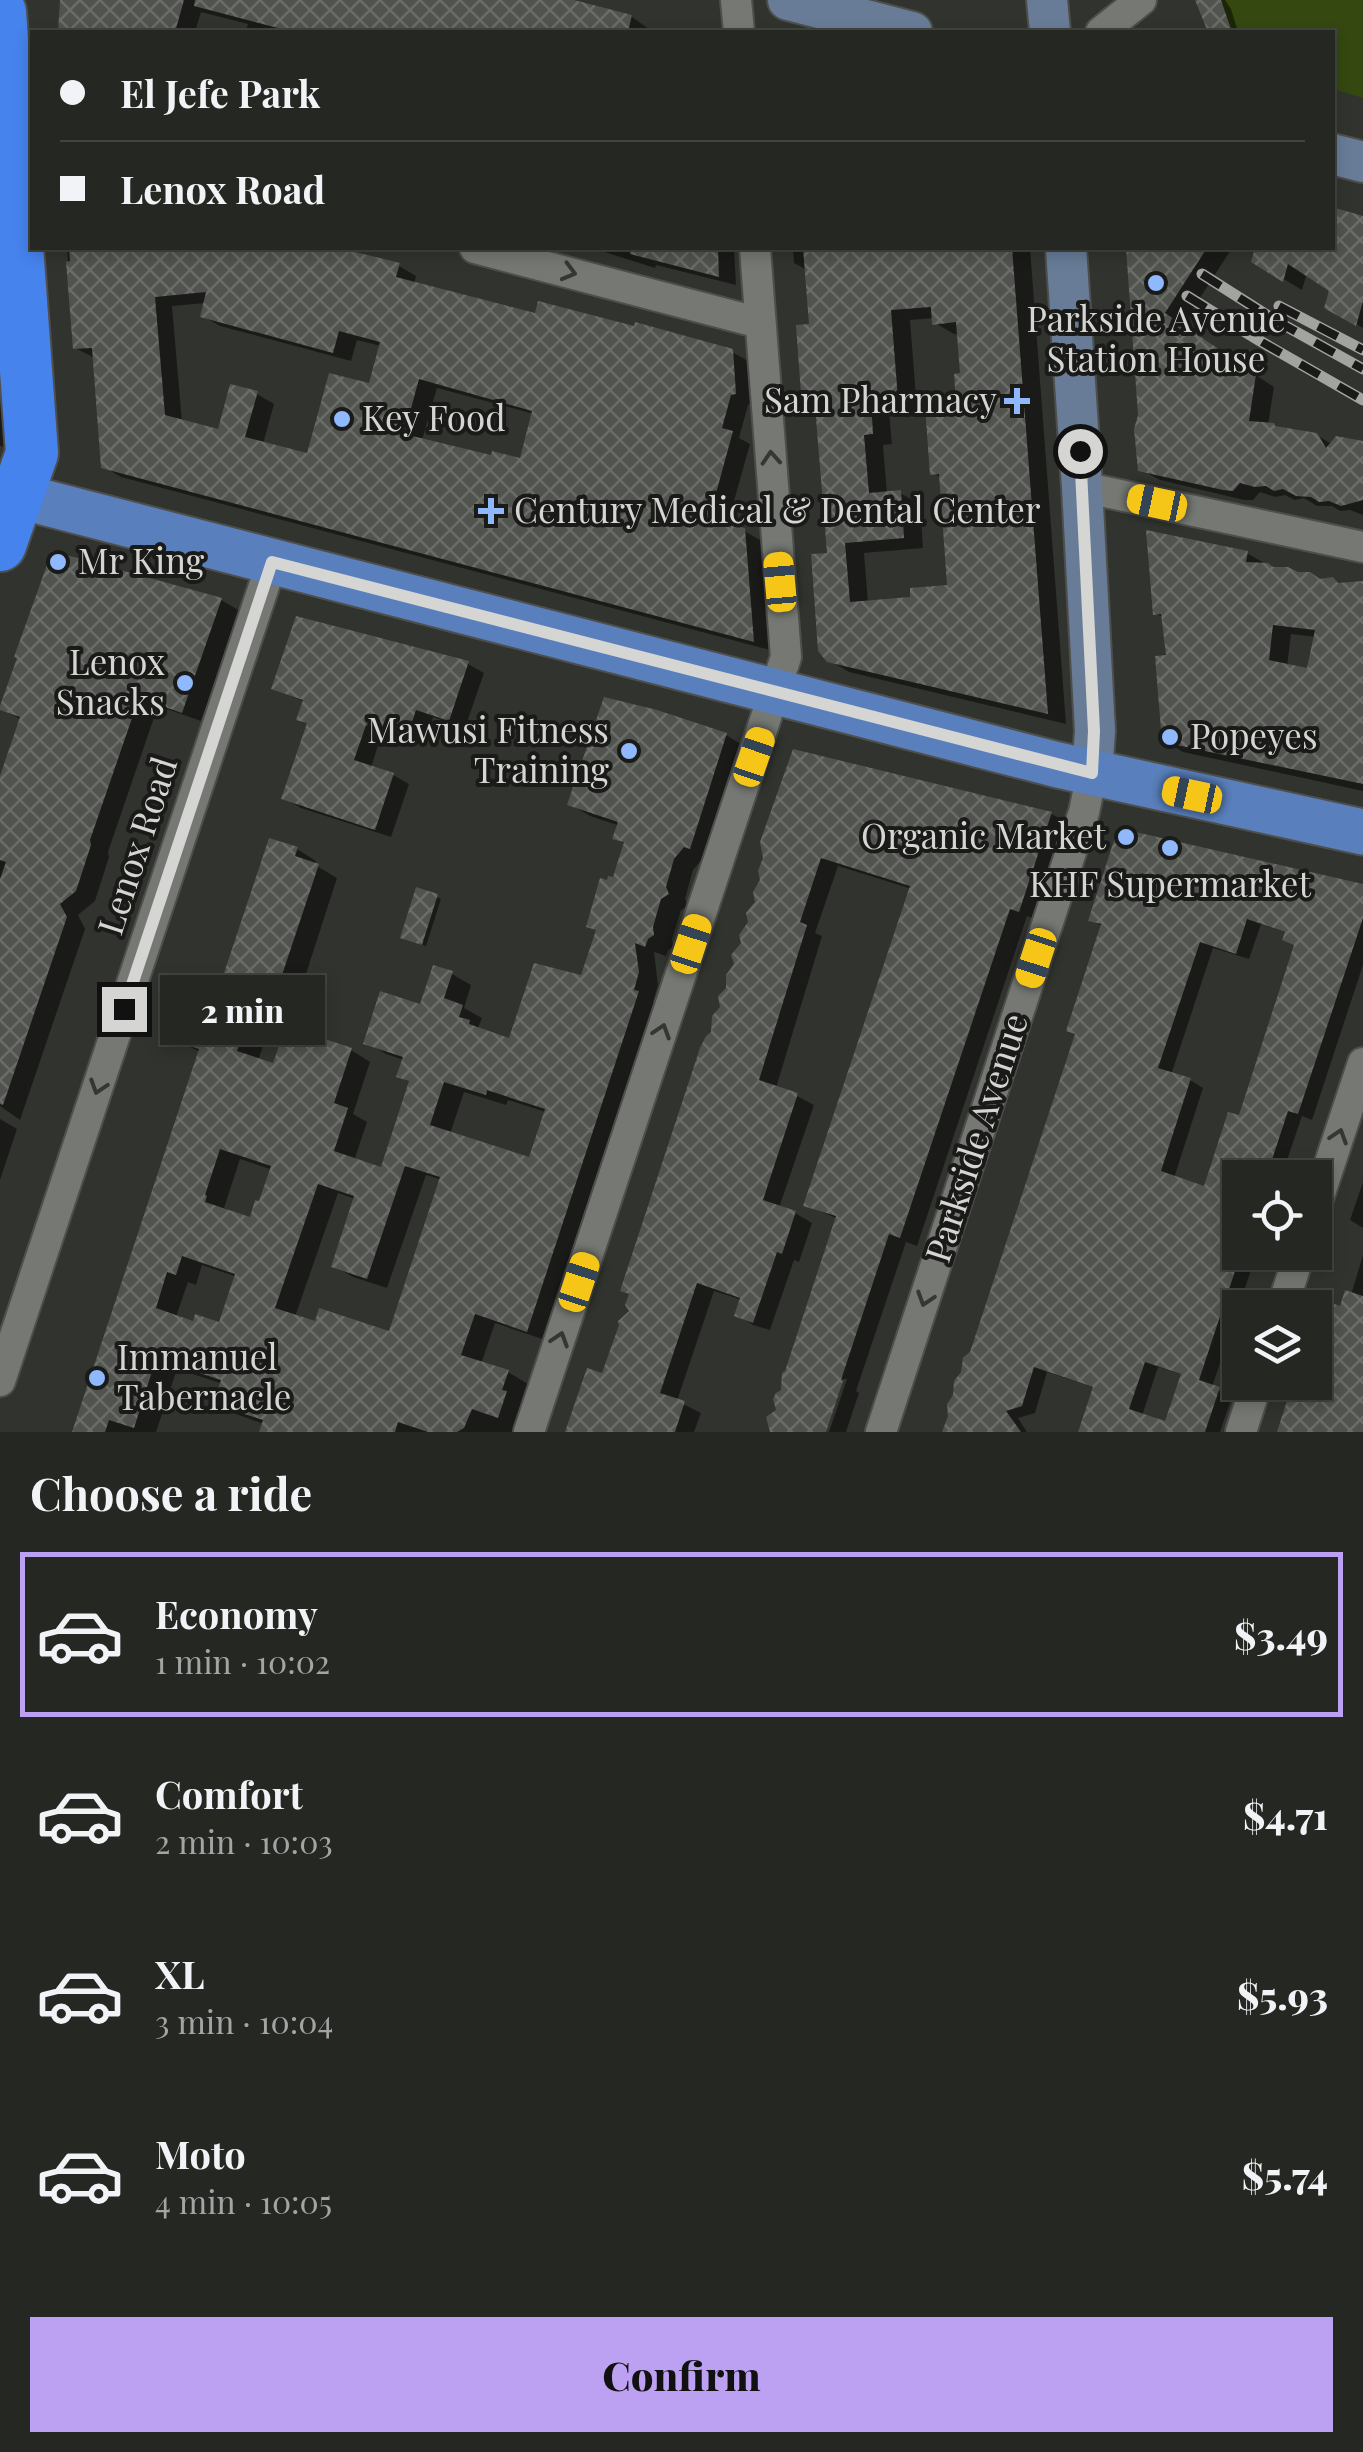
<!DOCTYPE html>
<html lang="en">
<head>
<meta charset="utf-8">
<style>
  :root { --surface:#252722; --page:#2d2f2a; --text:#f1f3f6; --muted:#a3a5a5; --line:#424440; --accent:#bca0f2 }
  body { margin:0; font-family:"Playfair Display",serif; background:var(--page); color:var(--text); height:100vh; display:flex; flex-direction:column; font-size:38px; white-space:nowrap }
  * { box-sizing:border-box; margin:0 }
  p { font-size:32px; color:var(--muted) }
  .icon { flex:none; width:55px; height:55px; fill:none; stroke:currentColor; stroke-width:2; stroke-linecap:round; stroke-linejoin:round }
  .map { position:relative; height:1432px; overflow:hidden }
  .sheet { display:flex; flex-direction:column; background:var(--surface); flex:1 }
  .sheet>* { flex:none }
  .banner { position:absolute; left:30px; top:30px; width:1305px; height:220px; border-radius:0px; box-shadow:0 5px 15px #0003,0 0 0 2px var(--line); display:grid; align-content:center; height:220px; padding:0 30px; background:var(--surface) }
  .fabs { position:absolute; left:1222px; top:1160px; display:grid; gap:20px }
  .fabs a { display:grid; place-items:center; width:110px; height:110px; border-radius:0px; background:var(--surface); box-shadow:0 5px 15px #0003,0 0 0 2px var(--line); font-size:50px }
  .end { position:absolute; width:45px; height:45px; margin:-22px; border:12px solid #d5d6d3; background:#111; box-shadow:0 0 0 5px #111 }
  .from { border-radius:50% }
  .bubble { position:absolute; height:70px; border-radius:0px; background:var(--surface); box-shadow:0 5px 15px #0003,0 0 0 2px var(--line); font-size:32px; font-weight:800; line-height:70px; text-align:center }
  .car { position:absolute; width:30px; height:60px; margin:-30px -15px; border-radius:12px; box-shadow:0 0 8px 2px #0007; background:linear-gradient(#f5c518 24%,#345 0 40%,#f5c518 0 76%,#345 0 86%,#f5c518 0) }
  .banner b { display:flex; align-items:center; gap:35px; height:95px; font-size:38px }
  .banner b+b { border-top:2px solid var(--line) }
  .banner i { width:25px; height:25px; background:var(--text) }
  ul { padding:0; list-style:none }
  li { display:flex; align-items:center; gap:30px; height:165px; margin:0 20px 15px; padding:0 10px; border:5px solid transparent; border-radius:0px }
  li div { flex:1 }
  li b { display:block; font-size:38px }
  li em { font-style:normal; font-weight:800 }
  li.on { border-color:var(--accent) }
  li>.icon { width:90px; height:90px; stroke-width:1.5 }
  h2 { padding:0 30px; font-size:45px; line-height:120px }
  .button { display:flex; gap:20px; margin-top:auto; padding:20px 30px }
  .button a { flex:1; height:115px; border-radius:0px; background:var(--accent); color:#111; font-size:40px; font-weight:800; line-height:115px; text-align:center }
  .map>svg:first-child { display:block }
  .park { fill:#34480f }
  .shadow { fill:#0007; fill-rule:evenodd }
  .building { fill:url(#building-cross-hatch); fill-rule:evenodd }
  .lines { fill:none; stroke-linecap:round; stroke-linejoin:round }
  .street-casing { stroke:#4e4f4c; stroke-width:34 }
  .secondary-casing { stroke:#4e4f4c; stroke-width:44 }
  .primary-casing { stroke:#4e4f4c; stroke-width:49 }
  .highway-casing { stroke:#4e4f4c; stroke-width:56 }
  .street { stroke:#767973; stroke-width:30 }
  .secondary { stroke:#687c98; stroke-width:40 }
  .primary { stroke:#597fbc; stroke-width:45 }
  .highway { stroke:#4683ed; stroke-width:52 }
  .rail-casing { stroke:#a2a4a0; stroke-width:11 }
  .rail { stroke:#1a1b18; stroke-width:8; stroke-dasharray:22; stroke-linecap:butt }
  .oneway { stroke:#363733 }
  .route { stroke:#d5d6d3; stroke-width:12 }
  .poi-dot { fill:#8fb8fd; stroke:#1a1b18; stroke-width:4 }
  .labels { text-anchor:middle; stroke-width:8; stroke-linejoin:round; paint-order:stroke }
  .poi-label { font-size:35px; fill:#d5d6d3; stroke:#1a1b18; text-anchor:start }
  .street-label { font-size:35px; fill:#d5d6d3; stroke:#1a1b18 }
</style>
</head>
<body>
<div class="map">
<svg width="1363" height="1432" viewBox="0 0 1363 1432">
  <defs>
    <pattern id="building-cross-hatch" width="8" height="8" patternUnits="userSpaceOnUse" patternTransform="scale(2.5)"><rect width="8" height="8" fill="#51544e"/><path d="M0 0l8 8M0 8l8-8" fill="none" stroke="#696c67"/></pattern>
  </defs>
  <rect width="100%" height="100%" fill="#31342e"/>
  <path class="park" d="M1195,0H1363V98L1333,89L1332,32H1208Z"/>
  <path class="shadow" d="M63,0H566L632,17L649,29L661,32H246L248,24L201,12L195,32H61Z
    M1197,0H1225L1231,9L1238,32H1210Z
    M1363,219V328L1327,307L1332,290L1307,273L1302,290L1254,261L1257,248H1332Z
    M67,248H331L399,266L416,276L414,284L537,316L732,352L750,362L753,403L748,405L739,438L750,444L727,526L744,531L762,541L770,650L121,477L104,467L95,358L75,348ZM206,303L203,316L220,326L351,361L357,340L381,346L371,386L309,456L263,444L274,404L257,394L220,432L182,422L172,306ZM437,388L534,414L522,461L493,458L422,440Z
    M592,248H734L736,285L656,265L655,268Z
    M793,248H1030L1066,724L849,672L829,660L830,555L817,412L805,405L812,327L807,270L794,263ZM934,318L935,323L954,334H959L962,376L959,404L933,473L942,478L950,587L913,599L868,603L864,553L923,548L920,504L900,493L887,494L883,445L892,444L889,411L917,409L910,320Z
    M1132,248H1232L1182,326L1274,387L1268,425L1280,429L1316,435L1332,444L1363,445V515L1350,510L1340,511L1332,506H1317L1304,498L1295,500L1285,495L1275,497L1260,492L1253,500H1244L1160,480L1140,469V415L1129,254Z
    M0,394L5,447L0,446Z
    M1247,553L1274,569L1321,581L1333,580L1352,591H1363V791L1183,752L1164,741L1168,657L1164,618L1155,613ZM1291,634L1316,637L1309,671L1287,667Z
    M221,600L240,611L201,721L158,706L108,852L109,857L95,901L78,915L85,929L20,1120L0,1106V783L22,720L2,709Z
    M468,664L484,673L465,728L433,717L424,745L382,732L371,768L393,775L409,784L391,837L301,808L284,798L309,724L305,702L274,688Z
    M657,713L726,735L746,747L705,856L693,870L685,899L688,906L681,910L672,939L673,947L668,950L666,956L654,952L658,985L653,1002L658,1005L548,1341L495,1323L481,1364L508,1372L528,1384L522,1402L526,1405L517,1432H262L264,1424L236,1414L216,1403L223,1384L177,1369L156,1432H74L200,1052L171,1037L216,1006L297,849L316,861L315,865L337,878L294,1011L276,1006L258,1061L275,1066L351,1050L370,1062L353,1114L367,1122L354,1161L383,1170L411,1083L399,1076L404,1060L386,1054L366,1042L422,1007L452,974L471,985L464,1008L482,1018L478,1028L511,1041L583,978L598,931L589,926L615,880L626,844L615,838L620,826L590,816L570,804ZM464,1092L506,1105L508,1100L546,1112L530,1160L450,1134ZM240,1159L273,1170L260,1204L251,1220L224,1208ZM426,1175L442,1180L391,1334L317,1324L295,1317L338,1193L355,1199L334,1266L353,1277L387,1288ZM202,1265L237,1277L221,1325L195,1324L176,1317L188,1282L196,1285Z
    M794,752L1052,814L1068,824L1036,920L1027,916L917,1246L906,1242L856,1391L859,1393L846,1432H829L847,1379H841L824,1432H773L838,1219L806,1205L912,889L838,866L815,933L822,936L776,1088L797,1096L814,1105L779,1208L795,1213L812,1223L799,1262L794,1260L770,1330L753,1325L737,1315L742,1300L714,1291L677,1401L701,1413L694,1432H568L604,1376L633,1312L714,1033L757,903Z
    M1363,887V965L1312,1120L1302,1116L1281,1178H1240V1252H1257L1212,1387L1232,1397L1220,1432H1081L1095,1388L1047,1372L1035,1413L1018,1418L1027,1432H945L1077,1035L1103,927L1091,920ZM1261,924L1287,933L1297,946L1240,1118L1205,1189L1174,1178L1203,1088L1190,1080L1171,1075L1213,948L1249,959ZM1158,1367L1183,1375L1167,1424L1142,1416Z
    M418,890L441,899L426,946L406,939Z
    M0,1119L17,1129L0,1180Z
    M1363,1182V1228L1350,1220Z
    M1363,1255V1432H1279L1315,1382V1331L1321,1333L1342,1309L1351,1295Z"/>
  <path class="building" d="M60,0H184L175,32H58Z
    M195,0H574L632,15L628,32H293L194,6Z
    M1195,0H1221L1232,32H1208Z
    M1332,207L1363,216V301L1356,326L1324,308L1329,291L1288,264L1283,282L1251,262L1255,248H1332Z
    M69,248H339L400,263L396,277L535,313L538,301L634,326L635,322L733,349L736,394L731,395L722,428L733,431L709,519L745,528L754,642L101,468L92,348L73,349L66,262L70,261ZM206,292L200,317L333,353L339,331L380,342L369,383L329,373L307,453L245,437L258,391L230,384L218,429L165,415L155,297ZM419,379L532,411L520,458L492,451L491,455L404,434Z
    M631,248H718L719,277L630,254Z
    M803,248H1012L1048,714L827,662L818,651L811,554L827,553L815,406L802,407L796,325L809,324ZM931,307L932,325L956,322L960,373L954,374L956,402L925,406L930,475L939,474L947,585L910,588V597L850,602L845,543L904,538L901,490L869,493L864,435L873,434L871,401L898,399L891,310Z
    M1126,248H1207L1165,313L1256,374L1249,421L1274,423L1275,426L1317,433L1326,448L1336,436L1363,441V500L1341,506L1329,501L1319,502L1311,497L1296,496L1283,489L1274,491L1266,486L1255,487L1240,483L1233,491L1223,490L1138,471L1134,429L1138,415Z
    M1146,530L1248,551L1246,562L1268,563L1273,567H1288L1298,572H1310L1320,579L1333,577L1338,583L1363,581V784L1162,742L1155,656L1166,655L1161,614L1153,615ZM1273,625L1315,630L1307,668L1269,660Z
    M52,551L222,598L182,713L139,698L90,840L91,845L76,891L60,904L67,917L3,1105L0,1104V879L6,862L0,860V776L20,717L0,710V706L17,658L14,657Z
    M296,616L469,661L449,721L416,710L407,738L366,725L354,760L394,773L375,830L281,799L307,723L296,720L303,700L271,689Z
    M604,697L657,710L727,733L690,849L684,847L674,859L666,887L669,894L661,899L653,927L654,935L648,939L645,947L635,943L639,972L634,990L639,991L527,1332L475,1314L461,1355L509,1370L502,1390L507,1391L498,1418L472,1409L464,1428L457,1432H428L398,1422L395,1432H259L263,1420L213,1404L221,1380L156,1359L134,1428L109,1420L105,1432H72L199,1049L168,1039L183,992L214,1003L269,838L298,847L295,856L319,864L273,1002L256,996L237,1051L273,1063L286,1026L352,1048L334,1103L348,1108L334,1151L381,1167L409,1081L396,1077L403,1057L363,1044L380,991L420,1004L433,965L453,971L444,998L463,1005L459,1017L470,1020L469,1024L509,1038L534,963L581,975L596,930L586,927L600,878L607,880L608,876L613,877L624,842L612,839L618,822L567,805ZM444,1082L486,1095L487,1090L545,1109L529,1157L430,1125ZM220,1149L271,1166L259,1201L255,1200L250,1217L205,1202L207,1196L205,1195ZM405,1166L440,1177L389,1331L319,1308L315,1321L275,1308L318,1184L354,1196L331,1267L367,1279ZM182,1256L235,1274L219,1322L195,1314L193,1321L156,1308L167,1272L176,1275Z
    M793,749L1052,812L1019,912L1010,909L900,1238L889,1234L841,1380L843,1381L826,1432H770L766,1417L776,1410L773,1399L776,1393L781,1390L782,1373L785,1371L836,1216L803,1206L910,886L821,858L800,922L807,925L759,1080L798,1093L763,1200L796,1211L782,1254L777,1252L753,1323L734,1316L740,1298L697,1283L660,1393L685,1401L675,1432H565L587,1368L602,1373L619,1325L618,1321L629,1311L625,1305L629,1294L620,1291L700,1048L706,1036L711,1032L712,1016L720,1007L718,996L726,988V975L734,964L731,955L741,943L739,935L748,922L746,913L755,902L753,892L760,880L758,871L763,858L760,842Z
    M1118,828L1363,884V918L1298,1114L1288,1111L1266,1178H1240V1256L1199,1380L1220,1387L1205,1432H1078L1093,1387L1034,1367L1022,1406L1006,1411L1021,1432H942L948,1416L947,1404L953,1395L954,1381L961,1372L963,1358L970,1352L1075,1034L1066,1031L1101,924L1088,921ZM1247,919L1285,932L1282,940L1294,945L1239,1115L1228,1112L1204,1186L1161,1171L1191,1078L1158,1068L1200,942L1236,954ZM1145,1362L1181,1374L1165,1421L1129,1409Z
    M416,887L438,894L422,945L400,938Z
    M1345,1290L1363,1296V1432H1277L1293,1382H1315V1328L1319,1330L1329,1302L1340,1306Z"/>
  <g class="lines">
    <defs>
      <path id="street" d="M736,0L739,32
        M1101,32L1141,0
        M475,248L760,323
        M1082,487L1363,547
        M1315,1208L1363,1063
        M1282,1308L1300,1252
        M0,1381L272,562
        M529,1432L786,657L755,248
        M881,1432L1084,812L1092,773
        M1241,1432L1257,1382"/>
      <path id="secondary" d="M788,0L912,32
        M1047,0L1050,32
        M1332,154L1363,162
        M1066,248L1082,487L1095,731L1092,773"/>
      <path id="primary" d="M0,491L1058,765L1363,832"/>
      <path id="highway" d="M0,12L32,453L0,545"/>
    </defs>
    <use href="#street" class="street-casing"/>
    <use href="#secondary" class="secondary-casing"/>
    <use href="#primary" class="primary-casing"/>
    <use href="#highway" class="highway-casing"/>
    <use href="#street" class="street"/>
    <use href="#secondary" class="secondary"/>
    <use href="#primary" class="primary"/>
    <use href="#highway" class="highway"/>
    <defs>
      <path id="rail" d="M1202,274L1273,319L1363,369
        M1187,296L1260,341L1363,400
        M1279,306L1363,350"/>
    </defs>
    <use href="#rail" class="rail-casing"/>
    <use href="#rail" class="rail"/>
  </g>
  <defs><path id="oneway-chevron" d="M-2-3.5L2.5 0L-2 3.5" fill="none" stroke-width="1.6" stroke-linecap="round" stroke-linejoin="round" transform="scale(2.5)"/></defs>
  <g class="oneway">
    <use href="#oneway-chevron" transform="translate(569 272) rotate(15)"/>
    <use href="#oneway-chevron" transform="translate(771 458) rotate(-94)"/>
    <use href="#oneway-chevron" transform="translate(662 1031) rotate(-72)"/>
    <use href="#oneway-chevron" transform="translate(98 1087) rotate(108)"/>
    <use href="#oneway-chevron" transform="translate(1339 1136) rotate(-72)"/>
    <use href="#oneway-chevron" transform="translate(925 1299) rotate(108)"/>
    <use href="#oneway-chevron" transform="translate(560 1339) rotate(-72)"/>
  </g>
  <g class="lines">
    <path class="route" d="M124,1009L272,562L1092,773L1094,731L1080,451"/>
  </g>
  <g class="poi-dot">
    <circle cx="1156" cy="283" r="10"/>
    <path d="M1012 386h10v10h10v10h-10v10h-10v-10h-10v-10h10z"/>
    <circle cx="342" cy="419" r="10"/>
    <path d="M486 496h10v10h10v10h-10v10h-10v-10h-10v-10h10z"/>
    <circle cx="58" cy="562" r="10"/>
    <circle cx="185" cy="683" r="10"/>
    <circle cx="1170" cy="737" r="10"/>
    <circle cx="629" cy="751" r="10"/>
    <circle cx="1126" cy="837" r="10"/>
    <circle cx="1170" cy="848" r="10"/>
    <circle cx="97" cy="1378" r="10"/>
  </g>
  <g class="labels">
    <g class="poi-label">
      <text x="1156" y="332" text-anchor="middle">Parkside Avenue<tspan x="1156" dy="40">Station House</tspan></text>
      <text x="997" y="413" text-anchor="end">Sam Pharmacy</text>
      <text x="362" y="431">Key Food</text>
      <text x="514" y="523">Century Medical &amp; Dental Center</text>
      <text x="78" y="574">Mr King</text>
      <text x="165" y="675" text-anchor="end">Lenox<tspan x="165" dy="40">Snacks</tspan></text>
      <text x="609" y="743" text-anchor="end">Mawusi Fitness<tspan x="609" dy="40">Training</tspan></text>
      <text x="1190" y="749">Popeyes</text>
      <text x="1106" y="849" text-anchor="end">Organic Market</text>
      <text x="1170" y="897" text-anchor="middle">KHF Supermarket</text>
      <text x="117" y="1370">Immanuel<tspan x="117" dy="40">Tabernacle</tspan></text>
    </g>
    <g class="street-label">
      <text transform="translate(138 846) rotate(-72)" y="12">Lenox Road</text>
      <text transform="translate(977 1138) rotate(-72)" y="12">Parkside Avenue</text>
    </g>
  </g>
</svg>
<div class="fabs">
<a><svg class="icon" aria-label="locate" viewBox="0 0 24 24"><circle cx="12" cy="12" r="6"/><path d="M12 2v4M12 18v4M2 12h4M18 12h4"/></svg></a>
<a><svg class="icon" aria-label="layers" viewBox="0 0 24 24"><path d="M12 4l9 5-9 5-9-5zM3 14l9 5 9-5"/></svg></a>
</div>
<i class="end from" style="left:1080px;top:451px"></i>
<i class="end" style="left:124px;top:1009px"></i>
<div class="bubble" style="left:160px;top:975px;width:165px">2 min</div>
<i class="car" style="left:1157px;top:503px;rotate:282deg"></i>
<i class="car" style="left:780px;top:582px;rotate:355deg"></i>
<i class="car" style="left:754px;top:757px;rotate:19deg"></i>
<i class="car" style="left:1192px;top:795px;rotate:282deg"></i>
<i class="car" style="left:691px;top:944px;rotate:18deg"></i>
<i class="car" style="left:1036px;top:958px;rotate:198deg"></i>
<i class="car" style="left:579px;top:1282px;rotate:18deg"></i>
<div class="banner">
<b><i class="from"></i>El Jefe Park</b>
<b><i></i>Lenox Road</b>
</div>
</div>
<section class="sheet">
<h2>Choose a ride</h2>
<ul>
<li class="on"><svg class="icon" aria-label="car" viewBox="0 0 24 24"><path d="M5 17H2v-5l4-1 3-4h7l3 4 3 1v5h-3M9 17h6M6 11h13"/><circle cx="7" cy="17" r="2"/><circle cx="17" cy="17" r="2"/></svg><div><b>Economy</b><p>1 min · 10:02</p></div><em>$3.49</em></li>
<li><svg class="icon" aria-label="car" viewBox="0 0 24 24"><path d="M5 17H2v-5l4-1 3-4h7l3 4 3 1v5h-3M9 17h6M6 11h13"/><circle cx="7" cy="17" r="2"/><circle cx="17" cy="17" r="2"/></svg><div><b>Comfort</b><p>2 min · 10:03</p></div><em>$4.71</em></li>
<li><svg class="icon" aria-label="car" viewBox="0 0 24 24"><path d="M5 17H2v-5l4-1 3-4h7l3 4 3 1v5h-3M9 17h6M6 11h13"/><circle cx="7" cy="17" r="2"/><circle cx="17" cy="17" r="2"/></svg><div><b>XL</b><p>3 min · 10:04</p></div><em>$5.93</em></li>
<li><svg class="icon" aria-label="car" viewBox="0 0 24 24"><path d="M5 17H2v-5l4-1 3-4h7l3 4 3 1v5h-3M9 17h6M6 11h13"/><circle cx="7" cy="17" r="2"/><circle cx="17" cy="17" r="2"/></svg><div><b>Moto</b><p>4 min · 10:05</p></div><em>$5.74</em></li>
</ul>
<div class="button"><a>Confirm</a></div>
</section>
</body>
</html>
